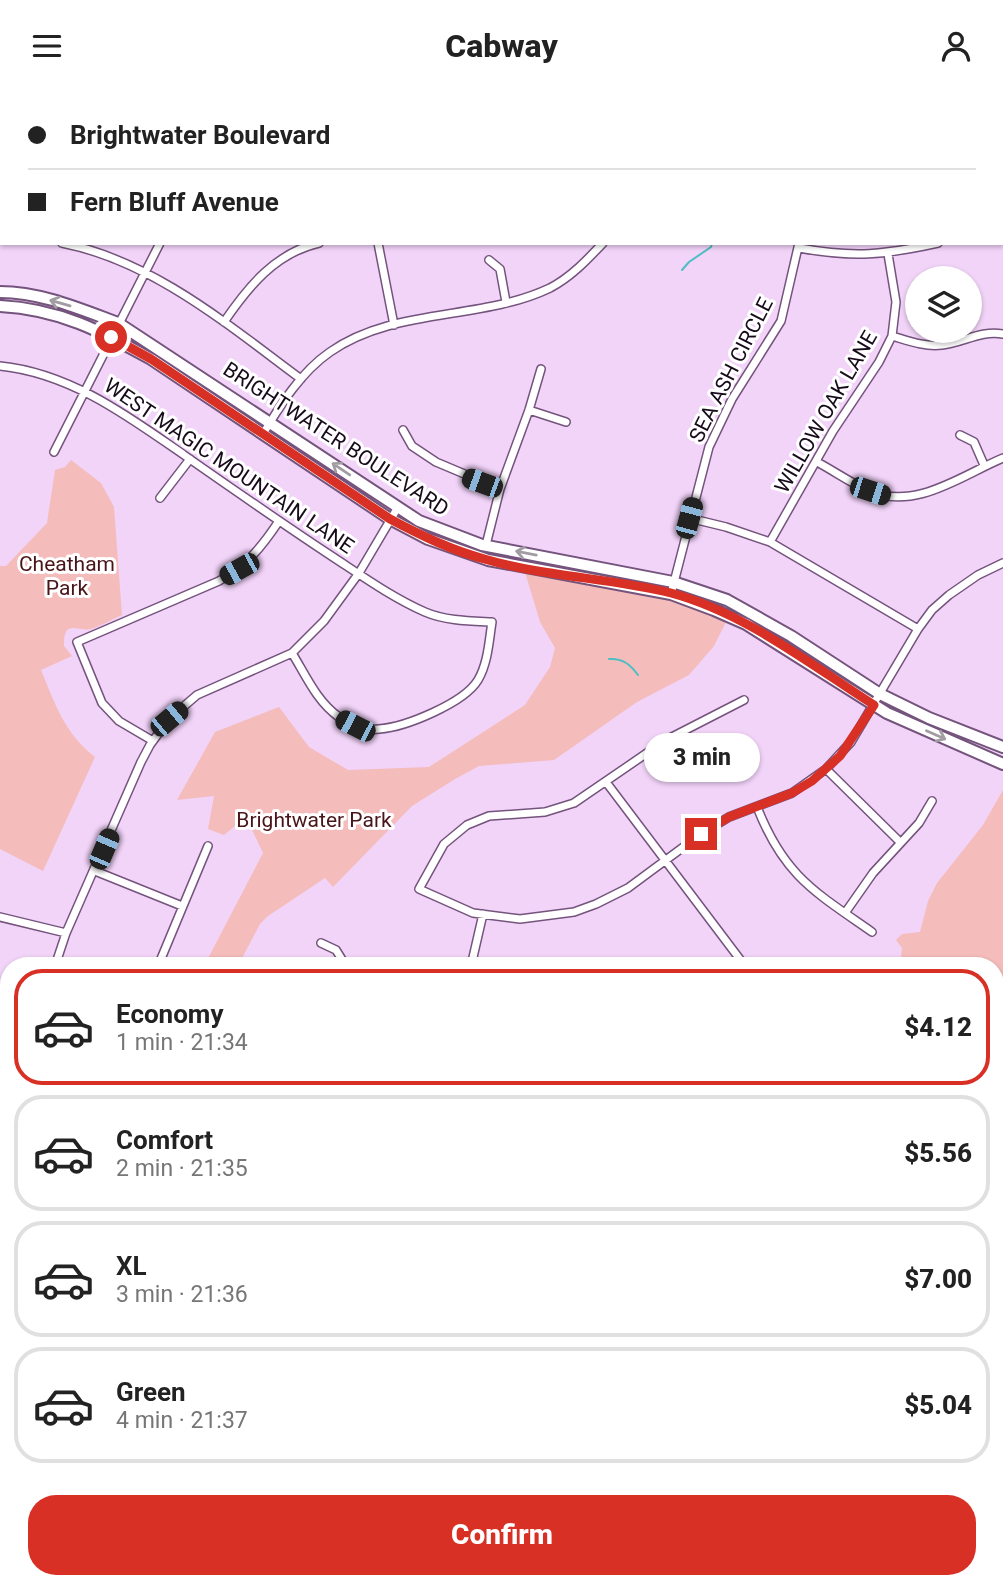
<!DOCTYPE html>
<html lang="en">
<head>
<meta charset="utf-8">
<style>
  :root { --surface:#fff; --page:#f6f6f6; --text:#222; --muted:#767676; --line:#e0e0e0; --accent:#d93025 }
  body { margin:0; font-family:Roboto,sans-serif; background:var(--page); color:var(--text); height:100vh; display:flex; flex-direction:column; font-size:26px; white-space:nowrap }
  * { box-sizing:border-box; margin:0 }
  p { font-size:23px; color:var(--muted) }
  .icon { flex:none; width:38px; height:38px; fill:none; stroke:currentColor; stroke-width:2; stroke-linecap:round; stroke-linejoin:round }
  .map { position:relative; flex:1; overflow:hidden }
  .details { position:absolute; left:0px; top:866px; width:1004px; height:632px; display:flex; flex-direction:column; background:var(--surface); border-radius:28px 28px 0 0; box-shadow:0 2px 5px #0004 }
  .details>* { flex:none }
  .top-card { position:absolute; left:0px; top:0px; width:1004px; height:154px; box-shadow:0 2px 5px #0004; display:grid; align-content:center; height:154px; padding:0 28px; background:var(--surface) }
  .controls { position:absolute; left:905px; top:175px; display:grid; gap:14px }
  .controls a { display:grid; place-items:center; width:77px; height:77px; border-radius:50%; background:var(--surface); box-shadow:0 2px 5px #0004; font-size:35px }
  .end { position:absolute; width:32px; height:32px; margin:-16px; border:9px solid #d93025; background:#fff; box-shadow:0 0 0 4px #fff }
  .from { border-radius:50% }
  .bubble { position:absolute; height:49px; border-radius:24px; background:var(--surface); box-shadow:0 2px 5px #0004; font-size:23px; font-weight:800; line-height:49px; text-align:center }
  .car { position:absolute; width:21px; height:42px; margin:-21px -10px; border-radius:9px; box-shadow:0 0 5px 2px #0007; background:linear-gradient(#222 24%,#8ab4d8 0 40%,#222 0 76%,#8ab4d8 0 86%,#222 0) }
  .top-card b { display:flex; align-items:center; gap:24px; height:66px; font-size:26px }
  .top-card b+b { border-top:2px solid var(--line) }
  .top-card i { width:18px; height:18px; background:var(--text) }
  ul { padding:12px 0 0; list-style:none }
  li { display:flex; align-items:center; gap:21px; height:116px; margin:0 14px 10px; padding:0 14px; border:4px solid var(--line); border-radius:28px }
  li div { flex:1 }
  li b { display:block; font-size:26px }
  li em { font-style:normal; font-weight:800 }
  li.selected { border-color:var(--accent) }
  li>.icon { width:63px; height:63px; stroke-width:1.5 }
  .primary-button { display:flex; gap:14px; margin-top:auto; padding:14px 28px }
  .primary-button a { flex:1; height:80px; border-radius:28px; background:var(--accent); color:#fff; font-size:28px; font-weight:800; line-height:80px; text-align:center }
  header { display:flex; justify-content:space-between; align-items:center; height:91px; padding:0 28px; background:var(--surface); font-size:32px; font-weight:800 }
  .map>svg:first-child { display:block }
  .green { fill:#f4bcbb }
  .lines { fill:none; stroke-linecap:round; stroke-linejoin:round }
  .stream { stroke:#4dbec3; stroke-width:2 }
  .street-casing { stroke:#74537c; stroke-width:10 }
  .secondary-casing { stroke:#74537c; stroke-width:14 }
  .street { stroke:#fff; stroke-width:7 }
  .secondary { stroke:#fff; stroke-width:10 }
  .oneway { stroke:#a29da3 }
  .route { stroke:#d93025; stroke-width:9 }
  .labels { text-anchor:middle; stroke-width:6; stroke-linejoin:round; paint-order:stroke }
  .street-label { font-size:21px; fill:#170a1a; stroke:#fff }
  .park-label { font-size:21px; fill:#491519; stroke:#fff }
</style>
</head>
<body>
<header><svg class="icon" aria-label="menu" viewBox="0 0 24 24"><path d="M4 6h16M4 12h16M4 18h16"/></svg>Cabway<svg class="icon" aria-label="person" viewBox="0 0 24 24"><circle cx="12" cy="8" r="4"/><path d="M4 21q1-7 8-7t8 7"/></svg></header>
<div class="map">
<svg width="1003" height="1497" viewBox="0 0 1003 1497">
  <rect width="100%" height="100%" fill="#f2d4f9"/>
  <path class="green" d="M71,369L101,392L114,416L122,524C112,528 101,535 91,538C78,541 63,527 64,555L72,565L41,579C55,613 65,643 95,666L43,780L0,758V475H6L47,432L55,379L65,376Z
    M525,481L678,510L727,529L714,555L689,584L637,611L554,669L479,675L455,688L412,715L333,796L325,787L268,825L260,833L240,871L229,875H204L263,762L246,726L224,744L208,738L214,705L177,709L215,641L279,616L309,656L348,679L429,676L525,614L550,576L555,557L540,531Z
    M1003,699V1054L996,1051V875H900L902,857L896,849L902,843L920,841L928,810L937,792L983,734Z
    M0,1046L9,1047V1161H0Z"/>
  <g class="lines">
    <path class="stream" d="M743,2L744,0
      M682,179L689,171L711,156L712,152
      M609,568C622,567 630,573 638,584"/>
    <defs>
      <path id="street" d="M667,0V2
        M564,2L565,0
        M850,2L851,0
        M0,143H2
        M62,152C153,170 228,234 301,288
        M378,152L394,234
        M799,157C855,167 883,164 938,152
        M489,169L500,178L506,211
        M224,231C248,196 275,162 319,152
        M892,245C909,250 924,256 942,254C963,252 980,239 1003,243
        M0,275C70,282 128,325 184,364C234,399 283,433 333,466C362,485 393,507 425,521C446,530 470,530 492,531C489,550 488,572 478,589C464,612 406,636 379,638C366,640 349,634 339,626C317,611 305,583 292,562
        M529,319L566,331
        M403,339L412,355L436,371L500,398
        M263,343C281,313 301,281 330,261C394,216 481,230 550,197C571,186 587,169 603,152
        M960,344L974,351L984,374
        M54,361L160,152
        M817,371C834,380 851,392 869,400C916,420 962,384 1003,367
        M160,407L190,368
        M689,427L726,436L770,451L918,538
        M770,451L833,340L879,271L892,245L896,211L888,163
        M486,454L500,398L529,319L541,278
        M671,503L709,356L732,308L781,230L799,152
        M744,609L666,649L574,712L545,721L489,725L467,734L444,753L419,798L473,822L520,828L574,821L596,813L628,797L701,743L729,726L792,702L826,678L851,651L918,538L932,519L949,504L978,484L1003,472
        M153,650L119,630L102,612L77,551L219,490C247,474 261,457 279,430
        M826,678L900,751
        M606,691L745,875
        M757,716C784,785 815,801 872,841
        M95,780L182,815
        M845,822L873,782L919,732L932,710
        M0,826L66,842
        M321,852L336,859L346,875
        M55,875L66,842L141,671L150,654L169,628L197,604L292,562L324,530L359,482L398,416
        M158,875L208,755
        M471,875L483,823
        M0,909H9
        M0,1001H9
        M996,1063L1003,1067
        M0,1167H9
        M996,1262H1003
        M0,1264H9
        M0,1361H9
        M190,1489L191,1497
        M554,1489L555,1497
        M910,1489L912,1497
        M32,1497L39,1489
        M286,1497L321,1489
        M806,1497V1489"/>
      <path id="secondary" d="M0,201C41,201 80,218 118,232L419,430L482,454L673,491L727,509L791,545L880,603L929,627L1003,656
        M0,215C59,218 101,240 151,268L390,428L428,448L488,469L671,503L714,519L746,533L887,622L1003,673
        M996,1483L1003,1479
        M969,1497L984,1489"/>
    </defs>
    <use href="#street" class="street-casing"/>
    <use href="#secondary" class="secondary-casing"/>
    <use href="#street" class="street"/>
    <use href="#secondary" class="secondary"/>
  </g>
  <defs><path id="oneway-shaft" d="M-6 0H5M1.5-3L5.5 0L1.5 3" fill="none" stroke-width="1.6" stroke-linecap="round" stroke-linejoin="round" transform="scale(1.75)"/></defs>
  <g class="oneway">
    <use href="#oneway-shaft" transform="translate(60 212) rotate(-164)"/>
    <use href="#oneway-shaft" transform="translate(341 378) rotate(-146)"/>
    <use href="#oneway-shaft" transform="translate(526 462) rotate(-169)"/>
    <use href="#oneway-shaft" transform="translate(936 644) rotate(24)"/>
  </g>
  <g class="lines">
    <path class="route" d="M111,246L151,268L390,428C422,445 453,460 488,469C547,486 611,487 671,502C745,522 810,573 874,614L840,665L812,690L792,702L729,726L701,743"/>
  </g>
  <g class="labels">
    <g class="street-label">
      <text transform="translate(731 279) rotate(-63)" y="7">SEA ASH CIRCLE</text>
      <text transform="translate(826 321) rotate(-60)" y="7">WILLOW OAK LANE</text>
      <text transform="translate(336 348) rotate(33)" y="7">BRIGHTWATER BOULEVARD</text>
      <text transform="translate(229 375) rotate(34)" y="7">WEST MAGIC MOUNTAIN LANE</text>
    </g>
    <g class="park-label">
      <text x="67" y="480">Cheatham<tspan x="67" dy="24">Park</tspan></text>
      <text x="314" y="736">Brightwater Park</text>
    </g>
  </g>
</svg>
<div class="controls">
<a><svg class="icon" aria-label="layers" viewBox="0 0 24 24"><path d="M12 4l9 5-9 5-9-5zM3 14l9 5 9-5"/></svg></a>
</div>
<i class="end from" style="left:111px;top:246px"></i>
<i class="end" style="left:701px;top:743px"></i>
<div class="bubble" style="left:644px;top:642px;width:116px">3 min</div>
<i class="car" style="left:482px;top:392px;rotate:290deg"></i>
<i class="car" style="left:870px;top:400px;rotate:108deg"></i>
<i class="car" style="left:689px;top:427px;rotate:15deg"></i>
<i class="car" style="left:239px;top:478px;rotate:241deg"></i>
<i class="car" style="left:169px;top:628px;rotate:50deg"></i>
<i class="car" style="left:355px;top:635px;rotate:297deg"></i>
<i class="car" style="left:104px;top:758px;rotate:23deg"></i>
<div class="top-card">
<b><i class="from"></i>Brightwater Boulevard</b>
<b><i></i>Fern Bluff Avenue</b>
</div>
<section class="details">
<ul>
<li class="selected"><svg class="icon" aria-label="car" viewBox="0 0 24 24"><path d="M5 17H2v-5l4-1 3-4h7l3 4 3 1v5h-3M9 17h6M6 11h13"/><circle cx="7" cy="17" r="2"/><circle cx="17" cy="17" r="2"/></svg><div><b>Economy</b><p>1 min · 21:34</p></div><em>$4.12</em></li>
<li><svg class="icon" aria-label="car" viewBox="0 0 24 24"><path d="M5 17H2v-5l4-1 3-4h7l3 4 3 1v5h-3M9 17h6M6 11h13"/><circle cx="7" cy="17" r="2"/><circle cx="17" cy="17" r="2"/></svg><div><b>Comfort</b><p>2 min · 21:35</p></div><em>$5.56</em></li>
<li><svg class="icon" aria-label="car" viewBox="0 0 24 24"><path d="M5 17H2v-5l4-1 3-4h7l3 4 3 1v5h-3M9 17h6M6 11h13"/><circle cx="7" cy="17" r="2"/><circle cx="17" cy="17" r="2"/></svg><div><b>XL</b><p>3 min · 21:36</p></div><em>$7.00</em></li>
<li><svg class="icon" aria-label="car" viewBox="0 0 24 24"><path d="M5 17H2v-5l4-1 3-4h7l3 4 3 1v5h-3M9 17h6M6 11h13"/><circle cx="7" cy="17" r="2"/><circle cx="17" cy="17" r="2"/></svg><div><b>Green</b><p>4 min · 21:37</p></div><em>$5.04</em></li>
</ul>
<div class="primary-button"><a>Confirm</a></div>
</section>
</div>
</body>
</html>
